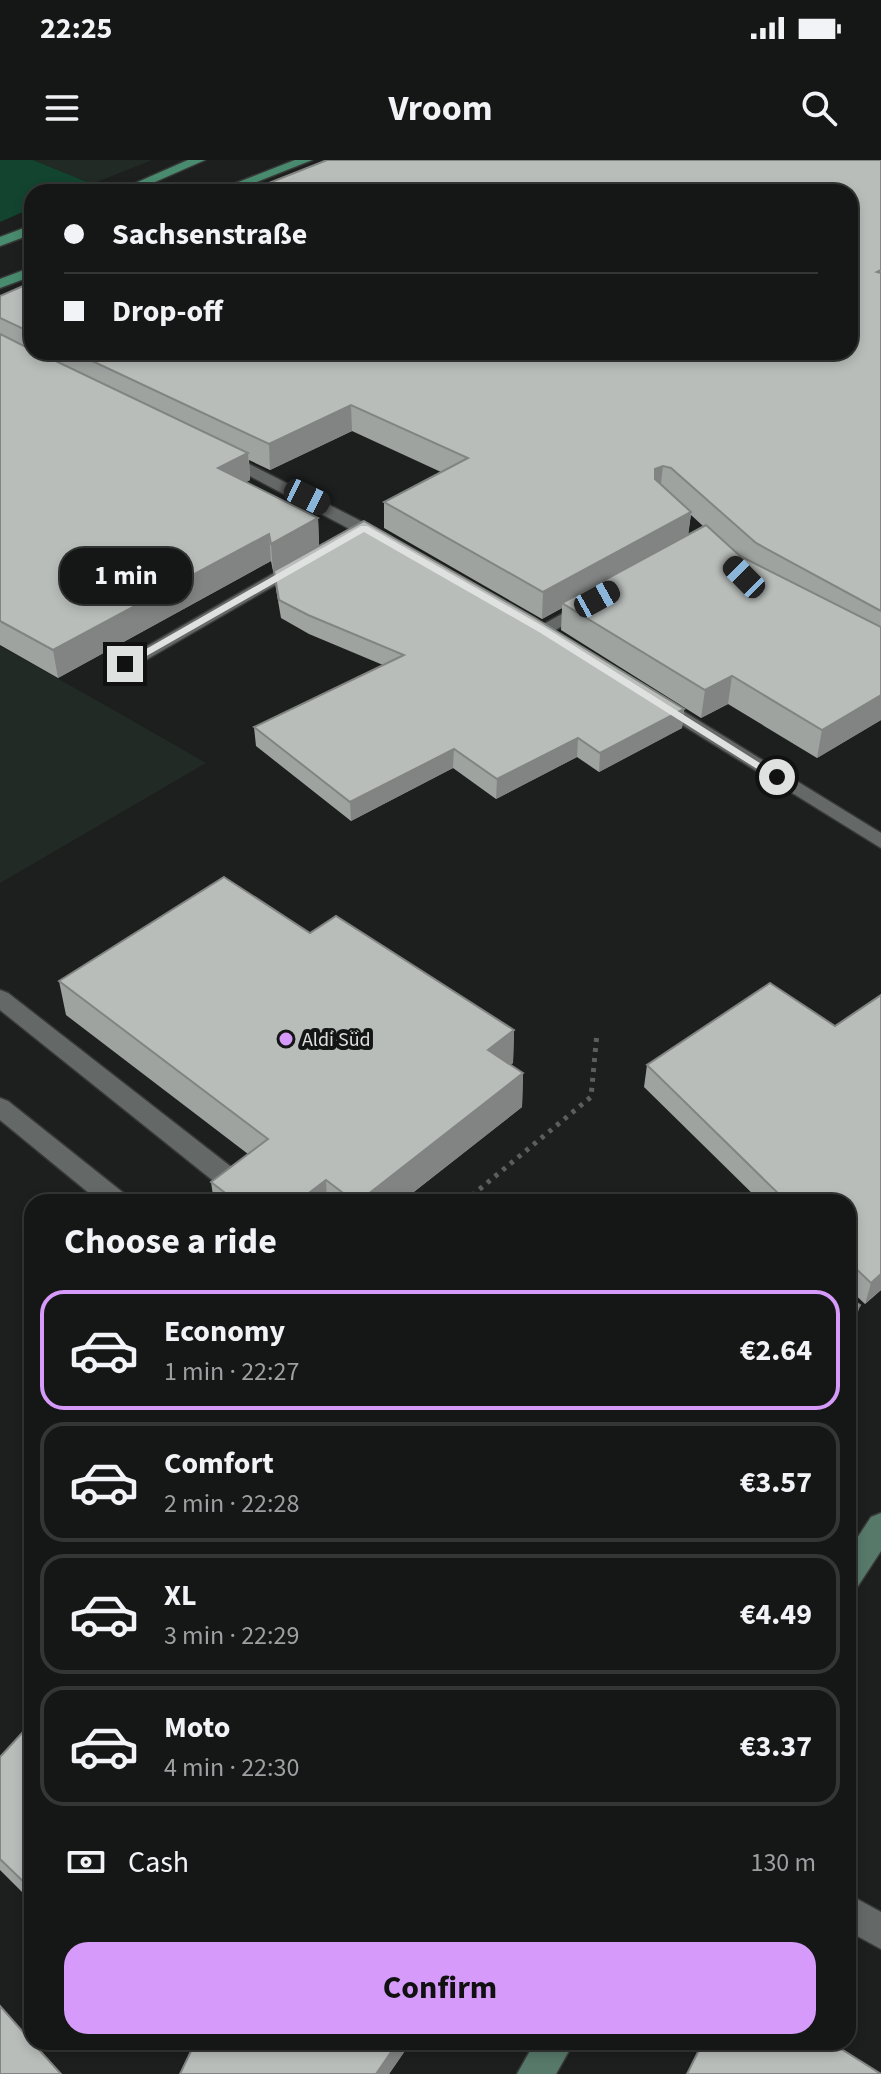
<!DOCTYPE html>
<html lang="en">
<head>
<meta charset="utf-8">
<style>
  :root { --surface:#151716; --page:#222423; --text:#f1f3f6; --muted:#9d9fa1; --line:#343635; --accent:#d69bfa }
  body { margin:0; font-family:"Source Sans 3",sans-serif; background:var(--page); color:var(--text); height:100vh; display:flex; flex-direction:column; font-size:30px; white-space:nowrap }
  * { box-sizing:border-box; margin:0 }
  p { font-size:26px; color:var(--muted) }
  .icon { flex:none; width:44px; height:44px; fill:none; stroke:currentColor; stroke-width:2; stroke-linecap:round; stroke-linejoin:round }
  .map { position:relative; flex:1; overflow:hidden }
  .side { position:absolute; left:24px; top:1034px; width:832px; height:856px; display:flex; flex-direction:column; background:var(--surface); border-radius:24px; box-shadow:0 4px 12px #0003,0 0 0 2px var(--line) }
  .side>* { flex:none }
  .hud { position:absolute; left:24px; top:24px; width:834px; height:176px; border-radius:24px; box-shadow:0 4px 12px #0003,0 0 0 2px var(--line); display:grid; align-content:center; height:176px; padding:0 40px; background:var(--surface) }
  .end { position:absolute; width:36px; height:36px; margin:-18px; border:10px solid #dfe1e0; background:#111; box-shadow:0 0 0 4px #111 }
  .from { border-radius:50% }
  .bubble { position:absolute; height:56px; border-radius:24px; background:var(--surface); box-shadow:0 4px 12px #0003,0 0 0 2px var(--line); font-size:26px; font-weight:700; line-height:56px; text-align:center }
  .car { position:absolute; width:24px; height:48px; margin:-24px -12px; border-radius:10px; box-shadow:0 0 6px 2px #0007; background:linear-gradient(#222 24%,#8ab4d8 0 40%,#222 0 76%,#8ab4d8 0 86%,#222 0) }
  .hud b { display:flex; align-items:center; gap:28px; height:76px; font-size:30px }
  .hud b+b { border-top:2px solid var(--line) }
  .hud i { width:20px; height:20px; background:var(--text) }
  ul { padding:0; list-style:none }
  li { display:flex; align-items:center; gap:24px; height:120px; margin:0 16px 12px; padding:0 24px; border:4px solid var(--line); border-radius:24px }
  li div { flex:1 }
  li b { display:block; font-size:30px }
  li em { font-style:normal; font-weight:700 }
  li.selected { border-color:var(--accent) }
  li>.icon { width:72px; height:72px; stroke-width:1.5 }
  h2 { padding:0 40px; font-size:36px; line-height:96px }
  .pay { display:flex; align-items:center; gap:20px; height:88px; padding:0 40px; font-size:30px }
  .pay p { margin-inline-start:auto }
  .primary-button { display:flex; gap:16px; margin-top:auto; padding:16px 40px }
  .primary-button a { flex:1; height:92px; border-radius:24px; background:var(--accent); color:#111; font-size:32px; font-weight:700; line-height:92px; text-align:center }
  .status { display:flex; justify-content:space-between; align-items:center; height:56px; padding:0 40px; background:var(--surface); direction:ltr }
  .status svg { height:22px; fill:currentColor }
  header { display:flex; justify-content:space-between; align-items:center; height:104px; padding:0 40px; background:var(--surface); font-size:36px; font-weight:700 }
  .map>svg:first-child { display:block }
  .built { fill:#212a25 }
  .green { fill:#13442f }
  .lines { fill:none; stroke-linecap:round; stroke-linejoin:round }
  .lane-casing { stroke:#373938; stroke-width:3 }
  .street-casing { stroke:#373938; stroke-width:3 }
  .secondary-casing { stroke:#373938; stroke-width:3 }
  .primary-casing { stroke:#373938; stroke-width:3 }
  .path { stroke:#5b5e5d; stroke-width:5; stroke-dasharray:4 6; stroke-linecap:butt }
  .lane { fill:#646866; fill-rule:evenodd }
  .street { fill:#646866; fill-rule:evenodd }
  .secondary { fill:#56796a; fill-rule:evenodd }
  .primary { fill:#498b6f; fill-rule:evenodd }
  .wall { fill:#9ea3a0; fill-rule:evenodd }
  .shaded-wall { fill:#818482 }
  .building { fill:#b8bdba; stroke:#818482; stroke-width:2 }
  .route { fill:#dfe1e0 }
  .poi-dot { fill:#d69bfa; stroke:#131614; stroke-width:3 }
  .labels { text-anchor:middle; stroke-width:8; stroke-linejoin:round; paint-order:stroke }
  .poi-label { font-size:20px; fill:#dfe1e0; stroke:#131614; text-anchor:start }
</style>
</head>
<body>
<div class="status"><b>22:25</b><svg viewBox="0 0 49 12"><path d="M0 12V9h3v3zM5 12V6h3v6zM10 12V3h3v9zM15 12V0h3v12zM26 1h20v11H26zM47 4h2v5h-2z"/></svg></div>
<header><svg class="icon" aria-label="menu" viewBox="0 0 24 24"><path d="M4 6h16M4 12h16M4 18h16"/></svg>Vroom<svg class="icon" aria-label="search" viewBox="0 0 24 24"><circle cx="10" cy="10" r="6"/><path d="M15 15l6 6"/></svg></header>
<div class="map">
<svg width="881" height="1914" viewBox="0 0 881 1914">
  <rect width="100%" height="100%" fill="#1c1f1e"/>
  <path class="built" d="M33,0H152L92,24Z
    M0,486L126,557L206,603L0,723Z"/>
  <path class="green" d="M0,0H33L92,24L72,32H32V48L0,62Z"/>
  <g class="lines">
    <defs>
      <path id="lane" d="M302,397L308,398L311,402L308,406L132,508H118L116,504Z
        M589,439L598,444L595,448L548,474H536L533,470Z
        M0,830L8,833L239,1013L242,1020L239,1027L230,1029L221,1027L0,850Z"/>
      <path id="street" d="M222,290L390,376L392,380L390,384H378L216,298L214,295Z
        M657,535L881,673V688L650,545L648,541L650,537Z
        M0,938L8,941L126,1035L130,1042H100L0,960Z
        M848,1734L881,1752V1789L848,1771Z"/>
      <path id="secondary" d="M881,1353V1391L858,1426L848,1430V1392L871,1357Z
        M535,1882H574L556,1914H517Z"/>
      <path id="primary" d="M188,0H205L132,32H115Z
        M295,0H312L231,32H213Z
        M32,65V74L0,86V77Z
        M32,107V116L0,128V119Z"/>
    </defs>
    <use href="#lane" class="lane-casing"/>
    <use href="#street" class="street-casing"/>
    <use href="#secondary" class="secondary-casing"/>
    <use href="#primary" class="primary-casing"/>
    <path class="path" d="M464,1042L591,937L597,873"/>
    <use href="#lane" class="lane"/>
    <use href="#street" class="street"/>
    <use href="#secondary" class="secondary"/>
    <use href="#primary" class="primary"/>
  </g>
  <path class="wall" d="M881,0V560L817,598L728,544L701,558L561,470L562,448L542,459L384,368V342L441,312L352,271L270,310L249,300L250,320L246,322L318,358L319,385L273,411L271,401L58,518L0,485V136L32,122V192H850ZM691,355L703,366L688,374Z
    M274,411L684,549L682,568L599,612L577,597L496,639L453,608L351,661L256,586L254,567L383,505L309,474L281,458L276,429Z
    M310,773L514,870L513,903L510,905L523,913L522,947L401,1042H214L211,1022L248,994L66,855L59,821Z
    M770,823L835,866L881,835V1130L865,1144L848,1128V1042H761L644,927L647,905Z
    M32,1562V1742L0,1710V1597Z
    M180,1882H411L389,1914L191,1891Z"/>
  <path class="shaded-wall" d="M351,245L352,271L270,310L269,284Z
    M248,293L250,320L221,334L218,308Z
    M663,306L660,332L653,335L655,309Z
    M691,352L688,378L562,443V448L542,459L543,432Z
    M318,358L319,385L273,411L271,384Z
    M269,374L271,401L58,518L53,490Z
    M732,516L728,544L701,558L705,530Z
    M881,535V560L817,598L822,570Z
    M684,549L682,568L599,612L600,593Z
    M578,578L577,597L496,639L497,619Z
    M454,589L453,608L351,661L350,642Z
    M514,870L513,903L487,923L488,890Z
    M523,913L522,947L401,1042H358Z
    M326,1020L327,1042H297Z
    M881,1114V1130L865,1144L871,1123Z
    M860,1145L853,1170L848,1179V1166Z
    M398,1882H411L389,1914H376Z"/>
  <path class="building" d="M327,0H881V110L877,112L881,113V451L756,383L671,308L663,306L655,309V319L691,352L543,432L384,342L468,298L351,245L269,284L73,192H850V32H246Z
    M32,122V173L0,158V136Z
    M0,174L32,190V192H37L248,293L218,308L318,358L271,384L269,374L53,490L0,461Z
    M364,361L535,458L684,549L600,593L578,578L497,619L454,589L350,642L254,567L404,495L308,455L279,440L274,411Z
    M706,365L740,396L881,467V535L822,570L732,516L705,530L562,443Z
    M224,717L310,773L336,756L514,870L488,890L523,913L358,1042H355L326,1020L297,1042H237L211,1022L268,979L59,821Z
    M770,823L835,866L881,835V1114L871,1123L848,1101V1042H787L647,905Z
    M848,1137L860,1145L848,1166Z
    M32,1562V1730L0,1699V1597Z
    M0,1846L32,1882L61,1914H0Z
    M191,1882H398L376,1914H180L194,1885Z
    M703,1882H830L881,1914H687Z"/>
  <path class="route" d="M361,366H367L546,468L782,617L773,619L539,472L364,372L129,506L120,504Z"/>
  <circle class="poi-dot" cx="286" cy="879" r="8"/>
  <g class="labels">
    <g class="poi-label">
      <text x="302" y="886">Aldi Süd</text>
    </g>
  </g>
</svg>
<i class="end from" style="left:777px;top:617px"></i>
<i class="end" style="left:125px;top:504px"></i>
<div class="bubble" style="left:60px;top:388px;width:132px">1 min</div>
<i class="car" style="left:307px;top:337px;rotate:116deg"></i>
<i class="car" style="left:744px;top:417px;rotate:315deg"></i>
<i class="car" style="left:597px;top:439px;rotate:61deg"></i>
<div class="hud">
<b><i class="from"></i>Sachsenstraße</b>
<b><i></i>Drop-off</b>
</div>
<section class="side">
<h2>Choose a ride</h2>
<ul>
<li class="selected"><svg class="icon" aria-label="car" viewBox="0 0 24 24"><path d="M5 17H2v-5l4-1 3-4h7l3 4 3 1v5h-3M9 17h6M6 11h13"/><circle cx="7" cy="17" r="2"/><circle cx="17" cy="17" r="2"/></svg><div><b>Economy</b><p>1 min · 22:27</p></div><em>€2.64</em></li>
<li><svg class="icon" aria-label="car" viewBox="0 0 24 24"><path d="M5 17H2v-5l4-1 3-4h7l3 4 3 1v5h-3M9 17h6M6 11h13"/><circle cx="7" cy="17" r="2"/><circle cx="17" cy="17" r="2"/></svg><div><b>Comfort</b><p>2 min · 22:28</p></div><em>€3.57</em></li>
<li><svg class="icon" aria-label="car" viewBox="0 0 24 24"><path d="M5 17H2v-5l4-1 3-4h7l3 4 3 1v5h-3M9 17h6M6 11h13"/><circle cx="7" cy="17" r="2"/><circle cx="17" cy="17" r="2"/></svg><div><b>XL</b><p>3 min · 22:29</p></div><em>€4.49</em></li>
<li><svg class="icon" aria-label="car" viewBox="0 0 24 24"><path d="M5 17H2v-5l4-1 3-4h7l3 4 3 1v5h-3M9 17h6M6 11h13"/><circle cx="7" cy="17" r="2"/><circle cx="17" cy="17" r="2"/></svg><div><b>Moto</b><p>4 min · 22:30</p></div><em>€3.37</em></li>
</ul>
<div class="pay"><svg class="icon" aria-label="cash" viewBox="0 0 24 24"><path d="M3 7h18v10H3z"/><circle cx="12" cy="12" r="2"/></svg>Cash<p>130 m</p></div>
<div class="primary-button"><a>Confirm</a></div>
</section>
</div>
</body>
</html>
